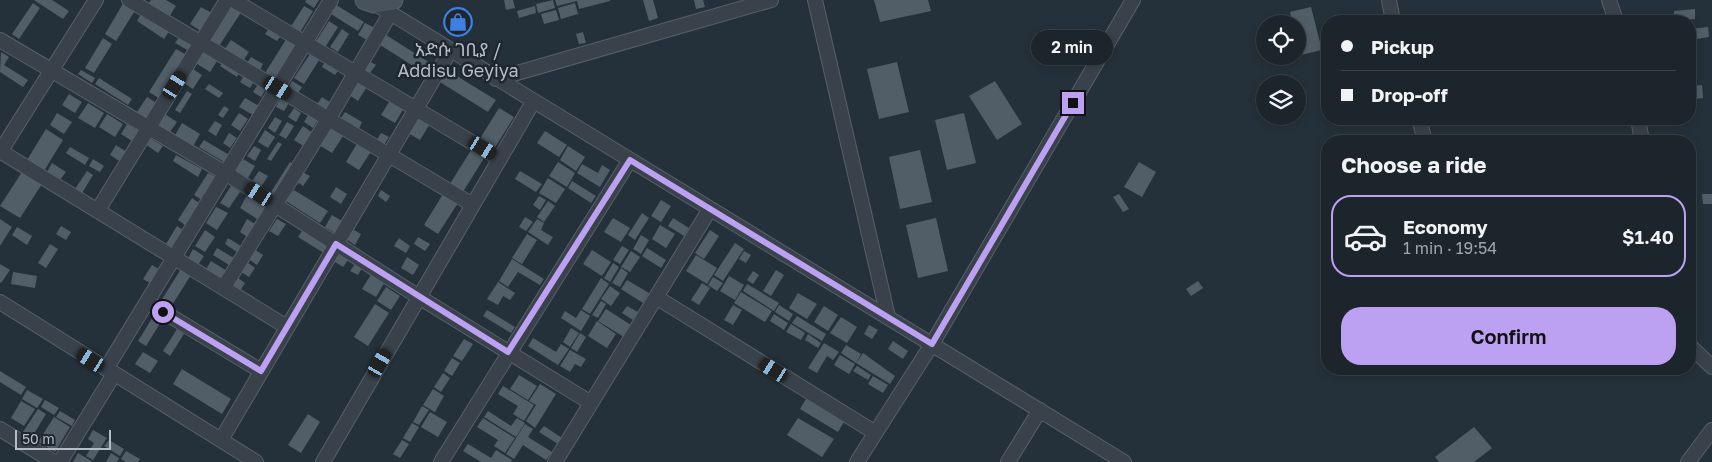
<!DOCTYPE html>
<html lang="en">
<head>
<meta charset="utf-8">
<style>
  :root { --surface:#1c252c; --page:#293138; --text:#f1f3f6; --muted:#a0a5a9; --line:#3a4248; --accent:#bca0f2 }
  body { margin:0; font-family:"Golos Text","Noto Sans Ethiopic",sans-serif; background:var(--page); color:var(--text); height:100vh; display:flex; flex-direction:column; font-size:19px; white-space:nowrap }
  * { box-sizing:border-box; margin:0 }
  p { font-size:16px; color:var(--muted) }
  .icon { flex:none; width:28px; height:28px; fill:none; stroke:currentColor; stroke-width:2; stroke-linecap:round; stroke-linejoin:round }
  .map { position:relative; flex:1; overflow:hidden }
  .side { position:absolute; left:1321px; top:135px; width:375px; height:240px; display:flex; flex-direction:column; background:var(--surface); border-radius:20px; box-shadow:0 2px 8px #0003,0 0 0 1px var(--line) }
  .side>* { flex:none }
  .top-card { position:absolute; left:1321px; top:15px; width:375px; height:110px; border-radius:20px; box-shadow:0 2px 8px #0003,0 0 0 1px var(--line); display:grid; align-content:center; height:110px; padding:0 20px; background:var(--surface) }
  .buttons { position:absolute; left:1256px; top:15px; display:grid; gap:10px }
  .buttons a { display:grid; place-items:center; width:50px; height:50px; border-radius:50%; background:var(--surface); box-shadow:0 2px 8px #0003,0 0 0 1px var(--line); font-size:25px }
  .scale { position:absolute; left:15px; bottom:12px; width:96px; box-sizing:border-box; padding-left:5px; border:2px solid #b4bdc6; border-top:0; font-size:14px; line-height:18px; white-space:nowrap; color:#b4bdc6; -webkit-text-stroke:4px #1e2730; paint-order:stroke }
  .end { position:absolute; width:22px; height:22px; margin:-11px; border:6px solid #bca0f2; background:#111; box-shadow:0 0 0 2px #111 }
  .from { border-radius:50% }
  .bubble { position:absolute; height:35px; border-radius:18px; background:var(--surface); box-shadow:0 2px 8px #0003,0 0 0 1px var(--line); font-size:16px; font-weight:600; line-height:35px; text-align:center }
  .car { position:absolute; width:15px; height:30px; margin:-15px -8px; border-radius:6px; box-shadow:0 0 4px 1px #0007; background:linear-gradient(#222 24%,#8ab4d8 0 40%,#222 0 76%,#8ab4d8 0 86%,#222 0) }
  .top-card b { display:flex; align-items:center; gap:18px; height:48px; font-size:19px }
  .top-card b+b { border-top:1px solid var(--line) }
  .top-card i { width:12px; height:12px; background:var(--text) }
  ul { padding:0; list-style:none }
  li { display:flex; align-items:center; gap:15px; height:82px; margin:0 10px 8px; padding:0 10px; border:2px solid var(--line); border-radius:20px }
  li div { flex:1 }
  li b { display:block; font-size:19px }
  li em { font-style:normal; font-weight:600 }
  li.selected { border-color:var(--accent) }
  li>.icon { width:45px; height:45px; stroke-width:1.5 }
  h2 { padding:0 20px; font-size:22px; line-height:60px }
  .cta { display:flex; gap:10px; margin-top:auto; padding:10px 20px }
  .cta a { flex:1; height:58px; border-radius:20px; background:var(--accent); color:#111; font-size:20px; font-weight:600; line-height:58px; text-align:center }
  .map>svg:first-child { display:block }
  .building { fill:#515e68 }
  .lines { fill:none; stroke-linecap:round; stroke-linejoin:round }
  .street-casing { stroke:#576069; stroke-width:16 }
  .secondary-casing { stroke:#576069; stroke-width:21 }
  .street { stroke:#39424b; stroke-width:14 }
  .secondary { stroke:#47525d; stroke-width:19 }
  .route { stroke:#bca0f2; stroke-width:6 }
  .labels { text-anchor:middle; stroke-width:5; stroke-linejoin:round; paint-order:stroke }
  .poi-label { font-size:18px; fill:#b4bdc6; stroke:#1e2730 }
</style>
</head>
<body>
<div class="map">
<svg width="1712" height="462" viewBox="0 0 1712 462">
  <rect width="100%" height="100%" fill="#25313a"/>
  <path class="building" d="M34,0H52L69,11L63,19Z
    M151,0H166L176,6L169,17L148,4Z
    M306,0H319L314,8L305,2Z
    M504,0H513L515,8L506,10Z
    M553,0L555,8L538,13L536,4Z
    M555,0H610V1L579,9L577,1L557,6Z
    M643,0H653L658,18L649,21Z
    M694,0H703L705,7L696,9Z
    M874,0H928L931,11L880,22Z
    M124,2L136,9L116,41L105,34Z
    M33,3L40,8L19,39L12,34Z
    M229,3L242,11L219,46L206,38Z
    M575,3L578,14L561,19L558,8Z
    M336,5L364,22L358,31L331,14Z
    M304,6L313,11L299,34L290,28Z
    M535,6L536,13L519,18L517,11Z
    M201,7L215,15L204,33L190,24Z
    M1311,7L1322,50L1301,55L1298,41V24H1293L1290,12Z
    M1695,9V19L1674,21V11Z
    M556,10L559,20L544,24L541,14Z
    M142,12L170,30L164,39L137,21Z
    M329,21L338,27L324,49L315,43Z
    M365,23L375,28L367,40L358,35Z
    M270,27L282,34L277,41L265,34Z
    M1708,27L1709,37L1690,40V29Z
    M342,29L349,34L338,52L330,47Z
    M583,32L586,43L579,44L576,34Z
    M182,33L197,42L191,52L175,43Z
    M383,33L435,66L429,76L377,43Z
    M103,38L112,44L94,73L85,68Z
    M287,38L297,44L275,79L265,73Z
    M231,40L249,52L243,61L224,50Z
    M203,48L219,58L210,72L194,62Z
    M176,49L190,57L162,100L149,92Z
    M312,51L321,57L304,84L294,78Z
    M1,52L9,57L4,65L28,80L23,87L0,72Z
    M251,57L263,64L260,70L247,63Z
    M225,59L241,69L237,77L220,66Z
    M326,60L340,68L335,75L322,67Z
    M369,61L376,65L369,74L363,70Z
    M897,62L909,112L879,119L867,69Z
    M190,67L202,75L193,89L181,81Z
    M81,70L95,78L92,83L78,74Z
    M447,70L496,100L488,112L440,82Z
    M246,72L256,78L250,88L240,82Z
    M99,78L132,99L128,105L95,84Z
    M358,79L368,85L358,101L348,94Z
    M260,81L268,86L261,97L253,92Z
    M292,81L302,87L296,96L287,90Z
    M995,81L1022,124L997,140L969,96Z
    M209,84L223,93L219,98L205,89Z
    M1702,85L1703,98L1694,99L1693,86Z
    M187,91L192,94L180,113L175,110Z
    M69,94L82,102L75,113L62,105Z
    M282,96L290,101L284,111L276,107Z
    M147,97L158,104L148,119L137,112Z
    M322,97L331,103L326,112L316,106Z
    M245,98L259,106L253,115L239,107Z
    M391,99L404,108L395,123L381,115Z
    M88,103L104,113L95,128L78,118Z
    M224,106L229,109L223,118L218,115Z
    M294,108L301,113L296,122L288,117Z
    M499,108L514,117L494,149L479,140Z
    M310,112L319,118L313,128L304,122Z
    M345,112L362,122L359,129L341,118Z
    M57,113L72,122L64,134L50,125Z
    M239,113L248,119L240,131L231,125Z
    M964,113L976,163L947,170L935,120Z
    M107,114L123,124L115,137L99,127Z
    M165,114L177,122L170,132L159,125Z
    M419,115L431,122L420,140L408,133Z
    M275,117L282,121L275,133L268,128Z
    M215,121L222,125L216,136L208,131Z
    M287,122L294,126L286,139L279,135Z
    M182,123L200,134L192,148L174,137Z
    M127,124L139,131L132,141L121,134Z
    M332,125L345,133L332,153L319,145Z
    M303,126L314,134L305,147L294,140Z
    M46,129L63,140L44,171L27,160Z
    M265,130L275,137L268,148L258,142Z
    M545,131L567,145L559,157L537,143Z
    M229,133L237,138L230,148L223,143Z
    M381,133L389,137L383,146L376,141Z
    M148,137L163,146L158,153L144,143Z
    M204,140L231,156L226,163L199,147Z
    M278,142L282,144L271,161L267,159Z
    M358,142L372,150L359,170L346,162Z
    M116,145L127,152L121,162L110,155Z
    M254,146L261,150L255,161L247,156Z
    M568,146L585,157L576,171L560,160Z
    M70,147L89,158L85,165L66,153Z
    M473,147L486,155L461,195L448,187Z
    M920,150L932,202L900,209L889,157Z
    M176,155L202,169L198,177L173,161Z
    M93,159L104,166L100,172L89,166Z
    M243,159L255,166L248,178L235,170Z
    M290,162L294,165L275,195L271,192Z
    M558,162L575,173L567,187L549,176Z
    M1139,162L1156,172L1142,197L1124,187Z
    M52,163L66,172L60,180L47,172Z
    M582,164L598,173L602,165L610,170L600,187L577,173Z
    M87,171L93,175L82,193L75,189Z
    M259,171L268,176L261,187L252,181Z
    M520,171L542,184L536,192L515,179Z
    M22,172L42,184L20,218L0,206Z
    M302,172L310,176L303,186L296,181Z
    M208,173L216,177L202,200L194,195Z
    M548,178L565,189L556,203L539,193Z
    M572,181L596,196L591,203L568,188Z
    M231,186L240,192L229,208L220,203Z
    M336,187L347,194L341,204L330,197Z
    M294,190L328,211L320,223L286,201Z
    M381,190L390,196L386,202L378,196Z
    M443,194L458,203L438,234L424,225Z
    M1119,194L1129,209L1123,212L1113,197Z
    M1702,194H1712V204H1703Z
    M247,195L266,206L257,219L240,208Z
    M539,196L546,200L540,210L533,205Z
    M192,198L199,203L185,225L178,220Z
    M661,200L671,206L661,222L651,216Z
    M548,201L555,206L544,222L537,217Z
    M216,207L228,213L217,230L206,223Z
    M642,213L649,218L635,240L628,235Z
    M332,215L342,221L335,233L325,227Z
    M525,217L533,222L526,231L519,227Z
    M613,218L630,228L621,242L604,232Z
    M673,218L689,228L684,236L668,226Z
    M936,218L948,271L918,278L906,225Z
    M0,219L12,227L0,246Z
    M247,219L257,225L249,238L240,232Z
    M277,219L286,224L278,236L269,231Z
    M537,219L544,223L541,230L553,237L548,245L528,232Z
    M660,225L675,234L666,248L652,239Z
    M61,226L71,232L66,240L56,234Z
    M177,226L183,230L171,248L166,244Z
    M17,227L32,236L27,245L12,235Z
    M352,229L361,234L355,245L346,239Z
    M205,230L215,237L205,252L195,246Z
    M710,230L719,236L704,259L695,253Z
    M302,231L331,249L327,255L298,237Z
    M527,234L537,240L522,264L512,258Z
    M641,235L649,240L641,254L633,249Z
    M418,237L430,244L425,251L414,244Z
    M228,238L244,248L240,254L225,244Z
    M399,238L410,246L406,253L394,246Z
    M735,243L744,249L723,281L714,275Z
    M50,244L58,249L46,268L38,263Z
    M622,246L629,250L620,264L613,260Z
    M217,248L234,258L229,265L213,255Z
    M647,248L666,260L661,268L642,256Z
    M193,249L204,256L198,265L188,258Z
    M254,249L263,255L257,265L247,258Z
    M592,250L611,262L602,276L583,264Z
    M631,251L640,257L630,272L621,267Z
    M744,251L751,255L746,263L739,259Z
    M337,253L348,260L343,267L332,260Z
    M696,255L717,268L707,284L686,271Z
    M407,257L419,265L413,275L401,268Z
    M512,259L544,279L540,285L518,272L508,287L499,281Z
    M244,260L255,268L249,277L238,270Z
    M211,261L227,271L221,281L205,271Z
    M613,263L619,267L610,282L604,278Z
    M0,264L10,270L1,283L0,282Z
    M355,264L362,268L358,275L350,271Z
    M152,265L159,269L150,283L143,279Z
    M621,268L628,273L620,287L612,283Z
    M181,269L191,275L169,310L159,304Z
    M776,270L784,275L771,296L763,291Z
    M753,271L759,275L753,284L747,280Z
    M13,272L37,276L35,288L11,284Z
    M372,273L385,282L376,297L362,289Z
    M729,276L744,285L735,300L720,291Z
    M713,277L723,283L717,291L708,285Z
    M238,278L245,283L240,291L232,286Z
    M601,278L609,284L590,314L582,309Z
    M627,280L649,293L643,303L621,289Z
    M1198,281L1203,288L1191,296L1186,289Z
    M498,282L515,293L510,300L503,296L498,305L487,299Z
    M702,283L710,288L699,305L691,300Z
    M747,284L779,303L774,311L743,291Z
    M610,286L620,293L611,306L601,299Z
    M386,287L400,296L391,310L377,301Z
    M741,292L772,311L765,322L734,303Z
    M798,293L817,304L807,319L789,308Z
    M601,301L606,304L598,318L592,315Z
    M375,304L389,313L368,346L354,337Z
    M733,305L742,310L733,325L724,320Z
    M779,305L793,314L789,321L775,312Z
    M627,306L638,312L633,320L622,313Z
    M824,306L838,315L828,331L814,322Z
    M606,309L631,325L624,337L598,321Z
    M487,310L515,327L511,333L483,316Z
    M581,310L590,316L581,331L561,318L565,311L576,318Z
    M156,312L164,317L146,346L138,341Z
    M774,314L788,323L784,330L770,321Z
    M797,316L826,334L822,341L792,323Z
    M841,317L857,327L847,343L830,333Z
    M597,321L616,334L607,348L588,336Z
    M791,324L805,333L801,340L786,332Z
    M869,325L878,330L872,339L864,334Z
    M571,328L579,333L570,347L563,342Z
    M177,329L184,334L170,356L163,351Z
    M580,333L586,337L577,352L571,348Z
    M808,334L821,343L818,348L805,340Z
    M533,338L556,352L561,344L569,349L558,365L528,346Z
    M464,339L473,344L462,361L453,356Z
    M893,341L908,351L903,359L888,349Z
    M824,343L839,352L833,360L827,356L817,373L808,368Z
    M846,345L861,354L856,363L841,353Z
    M570,350L586,359L581,367L575,364L570,372L560,366Z
    M143,352L158,361L150,373L135,364Z
    M863,353L895,376L890,384L856,363Z
    M840,355L855,364L849,374L834,365Z
    M452,358L460,363L452,376L444,371Z
    M857,366L871,375L868,380L853,371Z
    M182,369L231,399L222,414L173,384Z
    M0,371L26,387L21,395L0,382Z
    M443,373L450,378L441,392L434,387Z
    M519,375L537,386L528,400L510,389Z
    M873,376L888,385L883,393L868,384Z
    M540,384L556,394L535,428L526,421L536,405L529,401Z
    M503,386L534,405L524,421L513,414L518,406L498,394Z
    M433,389L444,396L435,412L423,405Z
    M27,390L43,399L37,408L22,399Z
    M806,399L844,422L838,432L800,409Z
    M45,400L59,408L54,415L41,407Z
    M21,401L35,409L24,426L11,418Z
    M422,406L429,410L419,425L413,422Z
    M38,409L46,414L32,437L23,432Z
    M60,411L75,420L72,426L56,417Z
    M488,411L511,426L517,418L525,423L516,437L484,417Z
    M430,412L447,422L438,437L421,427Z
    M308,414L320,422L301,453L288,445Z
    M54,417L70,427L55,452L38,442Z
    M483,418L515,438L505,453L494,446L498,440L477,427Z
    M798,418L834,439L822,457L787,435Z
    M412,423L419,427L410,442L403,438Z
    M525,424L533,429L528,437L552,452L546,460L523,445L514,459L506,454Z
    M544,426L562,438L558,444L539,432Z
    M1474,427L1492,448L1474,462H1439L1435,457Z
    M93,430L107,438L93,460L86,456L94,443L88,439Z
    M109,440L124,449L120,456L104,446Z
    M402,440L409,444L400,458L393,454Z
    M468,444L491,458L496,450L512,460L511,462H481L463,451Z
    M126,451L140,459L138,462H126L121,459Z
    M78,453L93,462H73Z
    M111,453L119,458L117,462H106Z"/>
  <g class="lines">
    <defs>
      <path id="street" d="M129,0L473,205
        M233,0L500,159
        M815,0L888,317
        M1389,0L1393,21
        M1609,0L1616,21
        M374,3L1124,462
        M0,40L227,174L419,297L591,403
        M496,79L771,0
        M1419,119L1425,141
        M1638,119L1642,141
        M0,151L287,327
        M0,152L96,0
        M98,210L227,0
        M224,287L329,118L390,14
        M656,297L874,432
        M0,302L256,462
        M147,302L261,371
        M1690,346L1712,367
        M106,369L331,0
        M0,429L54,462
        M221,440L450,51
        M60,462L114,374
        M323,462L533,102
        M441,462L630,160
        M555,462L710,209
        M857,462L932,344L1133,0
        M1008,462L1040,410
        M1688,462L1712,430"/>
      <path id="secondary" d="M365,0L374,3L393,0"/>
    </defs>
    <use href="#street" class="street-casing"/>
    <use href="#secondary" class="secondary-casing"/>
    <use href="#street" class="street"/>
    <use href="#secondary" class="secondary"/>
  </g>
  <g class="lines">
    <path class="route" d="M163,312L261,371L336,244L508,352L630,160L932,344L1073,103"/>
  </g>
  <defs>
    <symbol id="shop-ring" viewBox="-11 -11 22 22"><circle r="9.5" fill="#1e2730" stroke="#3f7fe0" stroke-width="1.5"/><path d="M-5-2.5h2.3a2.7 3.5 0 0 1 5.4 0H5L5.5 6h-11ZM-1.5-2.5h3a1.5 2.3 0 0 0-3 0Z" fill="#3f7fe0"/></symbol>
  </defs>
  <g fill-rule="evenodd">
    <use href="#shop-ring" x="442" y="6" width="32" height="32"/>
  </g>
  <g class="labels">
    <g class="poi-label">
      <text x="458" y="56">አድሱ ገቢያ /<tspan x="458" dy="21">Addisu Geyiya</tspan></text>
    </g>
  </g>
</svg>
<div class="buttons">
<a><svg class="icon" aria-label="locate" viewBox="0 0 24 24"><circle cx="12" cy="12" r="6"/><path d="M12 2v4M12 18v4M2 12h4M18 12h4"/></svg></a>
<a><svg class="icon" aria-label="layers" viewBox="0 0 24 24"><path d="M12 4l9 5-9 5-9-5zM3 14l9 5 9-5"/></svg></a>
</div>
<div class="scale">50 m</div>
<i class="end from" style="left:163px;top:312px"></i>
<i class="end" style="left:1073px;top:103px"></i>
<div class="bubble" style="left:1031px;top:30px;width:82px">2 min</div>
<i class="car" style="left:175px;top:85px;rotate:32deg"></i>
<i class="car" style="left:278px;top:88px;rotate:121deg"></i>
<i class="car" style="left:483px;top:148px;rotate:121deg"></i>
<i class="car" style="left:259px;top:194px;rotate:303deg"></i>
<i class="car" style="left:91px;top:360px;rotate:302deg"></i>
<i class="car" style="left:380px;top:363px;rotate:30deg"></i>
<i class="car" style="left:774px;top:370px;rotate:302deg"></i>
<div class="top-card">
<b><i class="from"></i>Pickup</b>
<b><i></i>Drop-off</b>
</div>
<section class="side">
<h2>Choose a ride</h2>
<ul>
<li class="selected"><svg class="icon" aria-label="car" viewBox="0 0 24 24"><path d="M5 17H2v-5l4-1 3-4h7l3 4 3 1v5h-3M9 17h6M6 11h13"/><circle cx="7" cy="17" r="2"/><circle cx="17" cy="17" r="2"/></svg><div><b>Economy</b><p>1 min · 19:54</p></div><em>$1.40</em></li>
</ul>
<div class="cta"><a>Confirm</a></div>
</section>
</div>
</body>
</html>
